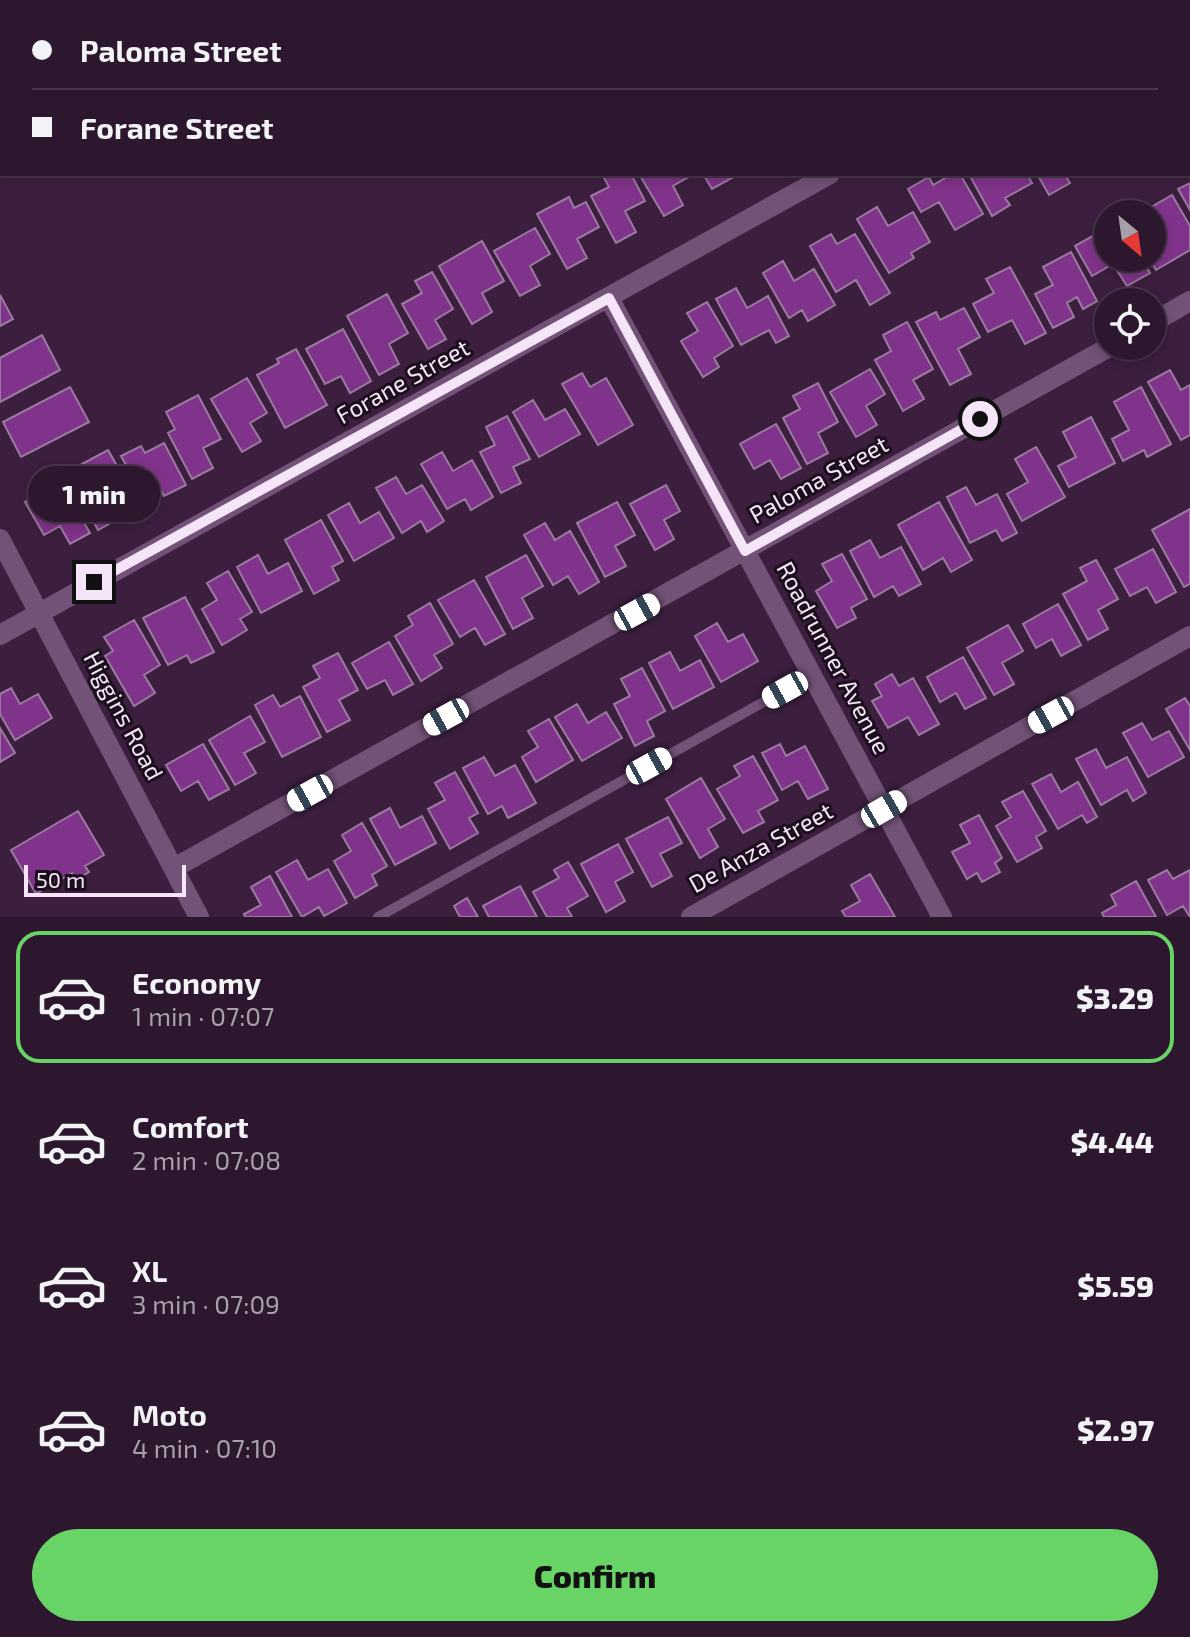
<!DOCTYPE html>
<html lang="en">
<head>
<meta charset="utf-8">
<style>
  :root { --surface:#2d172f; --page:#352037; --text:#f1f3f6; --muted:#a79faa; --line:#48364b; --accent:#68d465 }
  body { margin:0; font-family:"Exo 2",sans-serif; background:var(--page); color:var(--text); height:100vh; display:flex; flex-direction:column; font-size:30px; white-space:nowrap }
  * { box-sizing:border-box; margin:0 }
  p { font-size:26px; color:var(--muted) }
  .icon { flex:none; width:44px; height:44px; fill:none; stroke:currentColor; stroke-width:2; stroke-linecap:round; stroke-linejoin:round }
  .map { position:relative; height:917px; overflow:hidden }
  .panel { display:flex; flex-direction:column; background:var(--surface); flex:1 }
  .panel>* { flex:none }
  .guide { position:absolute; left:0px; top:0px; width:1190px; height:176px; box-shadow:0 4px 12px #0003,0 0 0 2px var(--line); display:grid; align-content:center; height:176px; padding:0 32px; background:var(--surface) }
  .needle { width:52px; rotate:151deg }
  .fabs { position:absolute; left:1094px; top:200px; display:grid; gap:16px }
  .fabs a { display:grid; place-items:center; width:72px; height:72px; border-radius:50%; background:var(--surface); box-shadow:0 4px 12px #0003,0 0 0 2px var(--line); font-size:40px }
  .scale { position:absolute; left:24px; bottom:20px; width:162px; box-sizing:border-box; padding-left:8px; border:4px solid #f6e4f8; border-top:0; font-size:22px; line-height:28px; white-space:nowrap; color:#f6e4f8; -webkit-text-stroke:6px #1c0f1d; paint-order:stroke }
  .end { position:absolute; width:36px; height:36px; margin:-18px; border:10px solid #f6e4f8; background:#111; box-shadow:0 0 0 4px #111 }
  .from { border-radius:50% }
  .bubble { position:absolute; height:56px; border-radius:28px; background:var(--surface); box-shadow:0 4px 12px #0003,0 0 0 2px var(--line); font-size:26px; font-weight:800; line-height:56px; text-align:center }
  .car { position:absolute; width:24px; height:48px; margin:-24px -12px; border-radius:10px; box-shadow:0 0 6px 2px #0007; background:linear-gradient(#fff 24%,#345 0 40%,#fff 0 76%,#345 0 86%,#fff 0) }
  .guide b { display:flex; align-items:center; gap:28px; height:76px; font-size:30px }
  .guide b+b { border-top:2px solid var(--line) }
  .guide i { width:20px; height:20px; background:var(--text) }
  ul { padding:14px 0 0; list-style:none }
  li { display:flex; align-items:center; gap:24px; height:132px; margin:0 16px 12px; padding:0 16px; border:4px solid transparent; border-radius:24px }
  li div { flex:1 }
  li b { display:block; font-size:30px }
  li em { font-style:normal; font-weight:800 }
  li.current { border-color:var(--accent) }
  li>.icon { width:72px; height:72px; stroke-width:1.5 }
  .action { display:flex; gap:16px; margin-top:auto; padding:16px 32px }
  .action a { flex:1; height:92px; border-radius:48px; background:var(--accent); color:#111; font-size:32px; font-weight:800; line-height:92px; text-align:center }
  .map>svg:first-child { display:block }
  .green { fill:#5c440d }
  .building { fill:#80338a; stroke:#9b7a9f; stroke-width:2 }
  .lines { fill:none; stroke-linecap:round; stroke-linejoin:round }
  .lane { stroke:#725276; stroke-width:10 }
  .street { stroke:#725276; stroke-width:20 }
  .route { stroke:#f6e4f8; stroke-width:10 }
  .labels { text-anchor:middle; stroke-width:6; stroke-linejoin:round; paint-order:stroke }
  .street-label { font-size:24px; fill:#f6e4f8; stroke:#1c0f1d }
</style>
</head>
<body>
<div class="map">
<svg width="1190" height="917" viewBox="0 0 1190 917">
  <rect width="100%" height="100%" fill="#3c1f3f"/>
  <path class="green" d="M668,0H828L824,2Z"/>
  <path class="building" d="M1190,33V73L1188,75V34Z
    M607,174H631L645,201L625,211L636,232L616,243L591,196L609,187L603,176Z
    M639,174H694L673,186L683,205L664,216Z
    M703,174H729L732,178L712,189Z
    M952,174H960L983,214L955,230L939,202L921,212L908,189L929,177L933,185Z
    M969,174H1027L1032,183L1005,198L1010,205L992,216Z
    M1037,174H1064L1070,183L1049,195Z
    M1190,183V210L1178,189Z
    M1172,195L1190,226V250L1156,270L1149,258H1152V214H1139Z
    M569,197L574,208L586,202L599,227L577,239L587,258L567,269L537,214Z
    M877,207L888,226L913,212L930,242L911,253L914,258L889,273L857,219Z
    M1108,218V258H1141L1150,273L1127,286L1113,264L1092,276L1075,246L1105,229L1101,222Z
    M535,228L550,254L530,266L540,285L520,296L494,251Z
    M831,234L837,244L855,234L890,293L870,305L856,280L836,292L810,246Z
    M482,241L504,281L482,293L492,312L472,324L439,266Z
    M1071,252L1097,301L1083,309L1077,297L1067,303L1074,317L1053,328L1035,294L1053,285L1043,267Z
    M783,261L794,281L814,269L835,305L808,321L802,310L789,318L763,273Z
    M1010,267L1046,333L1025,344L1012,320L988,332L973,304L994,293L986,279Z
    M432,272L453,309L435,320L446,339L428,349L402,304L422,293L415,281Z
    M736,288L747,308L768,296L789,336L776,343L769,330L741,345L716,299Z
    M387,294L408,333L389,344L399,364L379,375L347,316Z
    M0,295L13,319L0,326Z
    M707,302L733,346L714,358L719,367L703,377L681,341L698,331L687,313Z
    M964,308L980,337L958,349L971,374L950,385L916,322L936,312L940,320Z
    M907,322L933,369L913,380L924,399L903,411L875,360L891,351L883,335Z
    M343,329L371,381L350,393L341,376L325,384L306,349Z
    M42,335L60,370L0,402V358Z
    M296,349L327,405L285,428L257,375L279,363L277,359Z
    M870,369L885,394L866,406L877,425L856,437L830,392Z
    M1170,370L1181,390L1190,385V435L1181,440L1148,382Z
    M582,373L590,387L606,378L633,425L598,445L562,384Z
    M247,378L267,413L250,423L261,441L242,452L211,399Z
    M818,383L838,422L818,433L828,453L807,464L783,418L800,409L793,396Z
    M70,387L89,422L21,457L3,422Z
    M1141,387L1171,444L1147,457L1144,450L1123,461L1112,439L1129,430L1114,402Z
    M198,395L221,439L203,448L213,468L192,479L168,433L175,429L166,412Z
    M533,400L545,420L565,409L580,434L539,457L513,412Z
    M507,416L530,459L513,467L521,483L501,493L480,452L495,445L486,427Z
    M1091,417L1115,463L1069,487L1058,466L1076,457L1063,432Z
    M776,424L801,468L781,479L770,460L754,469L740,444Z
    M164,443L186,485L164,496L156,481L139,489L121,456L141,446L145,453Z
    M1036,447L1065,497L1022,521L1007,494L1028,482L1015,459Z
    M108,450L129,487L108,498L119,518L98,530L67,472Z
    M442,452L453,471L472,460L493,497L471,510L465,499L447,509L421,464Z
    M396,477L406,494L422,485L444,521L427,532L421,521L402,533L376,488Z
    M61,482L90,533L70,544L60,526L44,535L25,502Z
    M666,485L680,511L664,520L674,539L655,550L630,504Z
    M966,487L976,505L997,494L1017,533L1002,541L996,530L970,543L947,497Z
    M617,502L635,535L615,546L626,566L605,577L577,523Z
    M939,502L972,560L951,572L943,558L923,570L898,525Z
    M349,503L360,523L379,512L394,538L354,561L328,515Z
    M1190,509V584L1184,587L1152,530Z
    M321,520L343,561L332,567L339,580L314,594L285,540Z
    M545,523L555,540L570,531L599,582L579,594L568,576L553,585L524,535Z
    M870,540L880,558L901,547L921,584L899,596L893,586L874,597L850,551Z
    M1153,549L1176,592L1156,603L1147,587L1130,596L1115,569Z
    M842,554L867,599L851,608L856,618L837,628L816,591L832,581L822,564Z
    M258,555L268,574L288,563L302,591L261,613L237,567Z
    M526,555L543,586L522,598L533,618L513,629L486,577Z
    M1096,560L1118,599L1098,610L1108,629L1088,640L1063,594L1087,581L1080,568Z
    M228,571L252,612L240,619L247,630L222,645L202,609L217,600L207,583Z
    M474,580L505,634L485,645L475,628L460,637L438,600Z
    M185,597L214,652L191,663L187,655L168,665L143,618Z
    M430,603L453,644L434,655L442,668L421,681L395,636L413,625L408,616Z
    M1058,604L1081,645L1061,656L1052,639L1036,648L1023,624Z
    M134,620L160,665L144,675L155,693L134,706L105,656L113,651L104,637Z
    M717,623L728,642L743,634L758,661L721,682L695,636Z
    M1008,625L1023,651L1002,663L1014,684L994,695L967,648Z
    M389,642L413,684L393,695L385,680L367,689L352,663Z
    M670,652L680,671L700,660L714,687L673,709L649,663Z
    M338,653L358,690L339,700L350,720L327,732L303,687L320,678L313,666Z
    M963,657L986,698L965,709L956,693L940,702L927,677Z
    M642,668L665,711L647,721L654,736L635,746L614,704L630,696L621,679Z
    M892,674L899,686L913,678L939,724L919,735L908,717L888,728L872,701L882,696L875,684Z
    M11,688L20,704L38,694L52,718L15,740L0,714V694Z
    M273,695L280,707L300,696L321,737L282,757L255,705Z
    M1185,698L1190,706V750L1166,709Z
    M577,704L588,723L606,712L622,738L582,761L555,717Z
    M250,716L265,742L244,753L256,773L235,785L209,740Z
    M549,719L573,760L536,782L522,757L538,747L528,731Z
    M1142,723L1152,740L1169,731L1184,757L1148,777L1123,733Z
    M0,728L15,753L0,762Z
    M203,744L229,789L209,800L198,781L181,791L166,765Z
    M780,744L786,756L805,746L828,789L808,799L798,781L782,790L762,753Z
    M1096,749L1106,768L1127,757L1146,793L1133,801L1127,790L1101,805L1076,759Z
    M753,756L778,800L758,811L764,822L743,833L717,789L740,776L734,766Z
    M484,757L495,776L515,765L536,803L508,818L502,806L488,814L463,768Z
    M455,772L478,813L469,818L478,833L450,849L428,809L445,800L435,783Z
    M1051,774L1061,792L1078,782L1097,817L1087,823L1082,815L1058,829L1032,784Z
    M701,778L725,819L708,829L718,847L700,858L666,799Z
    M1023,791L1046,831L1036,837L1042,848L1017,862L996,826L1011,817L1002,802Z
    M390,808L400,828L422,816L436,843L395,865L370,819Z
    M78,811L104,855L85,866L89,872L76,880L72,873L36,894L11,850Z
    M979,815L1002,858L995,863L1000,872L982,882L977,873L967,879L952,852L970,843L960,825Z
    M668,817L682,843L660,854L672,876L652,887L626,839Z
    M362,823L387,866L372,875L377,885L355,898L334,861L351,851L342,835Z
    M618,844L633,872L615,882L625,901L606,912L581,864Z
    M297,860L308,880L328,869L347,903L324,916L319,907L302,917L276,872Z
    M568,862L588,896L567,908L572,917H547L533,892L559,878L554,870Z
    M1167,870L1173,879L1190,870V917L1183,906L1167,915L1148,880Z
    M870,874L895,917H846L842,911L860,901L851,885Z
    M270,876L292,917H245L244,914L261,905L251,887Z
    M1136,881L1156,917H1104L1102,913L1116,905L1111,895Z
    M520,886L537,917H489L483,906Z
    M467,898L478,917H460L454,906Z"/>
  <g class="lines">
    <path class="lane" d="M378,917L812,675"/>
    <path class="street" d="M954,0L955,2
      M1138,2L1142,0
      M609,298L942,917
      M1152,323L1190,301
      M0,539L199,917
      M0,635L830,174
      M174,868L1111,346
      M691,917L1190,636"/>
  </g>
  <g class="lines">
    <path class="route" d="M94,582L609,298L745,551L980,419"/>
  </g>
  <g class="labels">
    <g class="street-label">
      <text transform="translate(403 382) rotate(-29)" y="8">Forane Street</text>
      <text transform="translate(819 480) rotate(-29)" y="8">Paloma Street</text>
      <text transform="translate(833 658) rotate(62)" y="8">Roadrunner Avenue</text>
      <text transform="translate(123 716) rotate(62)" y="8">Higgins Road</text>
      <text transform="translate(761 848) rotate(-29)" y="8">De Anza Street</text>
    </g>
  </g>
</svg>
<div class="fabs">
<a><svg class="needle" viewBox="-14 -14 28 28"><path d="M0-13l5 13h-10z" fill="#e53935"/><path d="M0 13l5-13h-10z" fill="#a79faa"/></svg></a>
<a><svg class="icon" aria-label="locate" viewBox="0 0 24 24"><circle cx="12" cy="12" r="6"/><path d="M12 2v4M12 18v4M2 12h4M18 12h4"/></svg></a>
</div>
<div class="scale">50 m</div>
<i class="end from" style="left:980px;top:419px"></i>
<i class="end" style="left:94px;top:582px"></i>
<div class="bubble" style="left:28px;top:466px;width:132px">1 min</div>
<i class="car" style="left:637px;top:612px;rotate:61deg"></i>
<i class="car" style="left:785px;top:690px;rotate:241deg"></i>
<i class="car" style="left:1051px;top:715px;rotate:241deg"></i>
<i class="car" style="left:446px;top:717px;rotate:241deg"></i>
<i class="car" style="left:649px;top:766px;rotate:61deg"></i>
<i class="car" style="left:310px;top:793px;rotate:241deg"></i>
<i class="car" style="left:884px;top:809px;rotate:60deg"></i>
<div class="guide">
<b><i class="from"></i>Paloma Street</b>
<b><i></i>Forane Street</b>
</div>
</div>
<section class="panel">
<ul>
<li class="current"><svg class="icon" aria-label="car" viewBox="0 0 24 24"><path d="M5 17H2v-5l4-1 3-4h7l3 4 3 1v5h-3M9 17h6M6 11h13"/><circle cx="7" cy="17" r="2"/><circle cx="17" cy="17" r="2"/></svg><div><b>Economy</b><p>1 min · 07:07</p></div><em>$3.29</em></li>
<li><svg class="icon" aria-label="car" viewBox="0 0 24 24"><path d="M5 17H2v-5l4-1 3-4h7l3 4 3 1v5h-3M9 17h6M6 11h13"/><circle cx="7" cy="17" r="2"/><circle cx="17" cy="17" r="2"/></svg><div><b>Comfort</b><p>2 min · 07:08</p></div><em>$4.44</em></li>
<li><svg class="icon" aria-label="car" viewBox="0 0 24 24"><path d="M5 17H2v-5l4-1 3-4h7l3 4 3 1v5h-3M9 17h6M6 11h13"/><circle cx="7" cy="17" r="2"/><circle cx="17" cy="17" r="2"/></svg><div><b>XL</b><p>3 min · 07:09</p></div><em>$5.59</em></li>
<li><svg class="icon" aria-label="car" viewBox="0 0 24 24"><path d="M5 17H2v-5l4-1 3-4h7l3 4 3 1v5h-3M9 17h6M6 11h13"/><circle cx="7" cy="17" r="2"/><circle cx="17" cy="17" r="2"/></svg><div><b>Moto</b><p>4 min · 07:10</p></div><em>$2.97</em></li>
</ul>
<div class="action"><a>Confirm</a></div>
</section>
</body>
</html>
